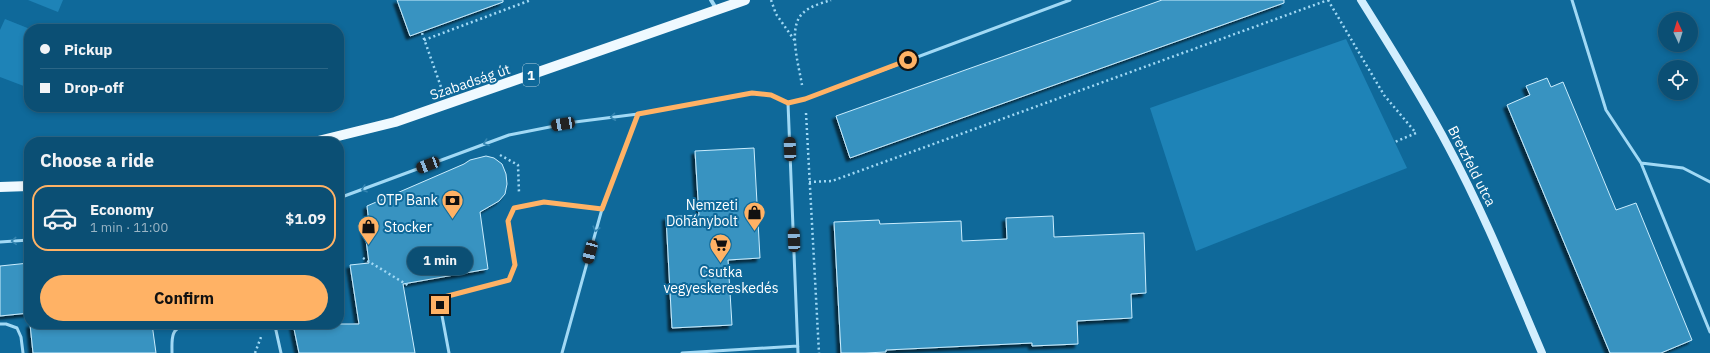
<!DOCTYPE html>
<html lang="en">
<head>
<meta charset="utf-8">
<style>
  :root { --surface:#0b4f74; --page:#145679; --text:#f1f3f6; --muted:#9ab5c5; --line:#2b6686; --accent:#ffb265 }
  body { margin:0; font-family:"IBM Plex Sans",sans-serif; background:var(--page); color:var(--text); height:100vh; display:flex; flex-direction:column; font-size:15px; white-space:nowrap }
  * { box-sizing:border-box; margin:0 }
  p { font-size:13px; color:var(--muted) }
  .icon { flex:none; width:22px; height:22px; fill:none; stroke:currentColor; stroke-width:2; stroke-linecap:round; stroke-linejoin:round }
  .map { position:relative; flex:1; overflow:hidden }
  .panel { position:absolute; left:24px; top:137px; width:320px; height:192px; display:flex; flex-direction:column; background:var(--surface); border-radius:16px; box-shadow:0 2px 6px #0003,0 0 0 1px var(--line) }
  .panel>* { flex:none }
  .top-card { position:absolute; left:24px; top:24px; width:320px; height:88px; border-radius:16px; box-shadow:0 2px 6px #0003,0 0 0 1px var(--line); display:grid; align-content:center; height:88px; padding:0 16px; background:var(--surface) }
  .needle { width:26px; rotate:356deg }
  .fabs { position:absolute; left:1658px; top:12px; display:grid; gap:8px }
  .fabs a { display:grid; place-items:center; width:40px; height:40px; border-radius:50%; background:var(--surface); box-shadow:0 2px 6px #0003,0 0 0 1px var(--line); font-size:20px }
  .end { position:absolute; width:18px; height:18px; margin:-9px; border:5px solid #ffb265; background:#111; box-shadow:0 0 0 2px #111 }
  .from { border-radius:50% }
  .bubble { position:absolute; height:28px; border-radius:14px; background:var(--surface); box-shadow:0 2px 6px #0003,0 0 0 1px var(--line); font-size:13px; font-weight:800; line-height:28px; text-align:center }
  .car { position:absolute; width:12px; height:24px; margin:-12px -6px; border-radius:5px; box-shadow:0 0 3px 1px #0007; background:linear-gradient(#222 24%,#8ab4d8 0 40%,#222 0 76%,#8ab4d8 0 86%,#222 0) }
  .top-card b { display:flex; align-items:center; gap:14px; height:38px; font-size:15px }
  .top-card b+b { border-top:1px solid var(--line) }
  .top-card i { width:10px; height:10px; background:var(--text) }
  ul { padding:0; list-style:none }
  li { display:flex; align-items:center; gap:12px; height:66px; margin:0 8px 6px; padding:0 8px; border:2px solid var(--line); border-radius:16px }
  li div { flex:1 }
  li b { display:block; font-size:15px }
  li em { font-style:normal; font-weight:800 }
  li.current { border-color:var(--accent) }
  li>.icon { width:36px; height:36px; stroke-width:1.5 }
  h2 { padding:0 16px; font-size:18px; line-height:48px }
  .action { display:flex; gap:8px; margin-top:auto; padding:8px 16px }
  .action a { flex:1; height:46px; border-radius:24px; background:var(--accent); color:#111; font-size:16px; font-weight:800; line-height:46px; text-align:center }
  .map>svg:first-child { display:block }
  .green { fill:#1e83b7 }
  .building { fill:#3893c1; stroke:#caedfe; filter:url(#shadow) }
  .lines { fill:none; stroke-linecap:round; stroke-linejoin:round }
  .path { stroke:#a1d9f5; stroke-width:2.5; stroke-dasharray:2 3; stroke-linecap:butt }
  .lane { stroke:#a1d9f5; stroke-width:3 }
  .street { stroke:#a1d9f5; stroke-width:4 }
  .secondary { stroke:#d2eefe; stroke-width:8 }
  .primary { stroke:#eff9ff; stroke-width:10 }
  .oneway { stroke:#3485b1 }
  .route { stroke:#ffb265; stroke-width:5 }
  .labels { text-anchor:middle; stroke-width:4; stroke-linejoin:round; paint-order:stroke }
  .shield { fill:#0f699a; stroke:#b7d2e1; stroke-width:1 }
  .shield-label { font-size:13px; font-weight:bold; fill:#fff }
  .street-label { font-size:14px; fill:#fff; stroke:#0f699a }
  .poi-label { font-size:14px; fill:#fff; stroke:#0f699a; text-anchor:end }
</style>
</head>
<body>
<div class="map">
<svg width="1710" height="353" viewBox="0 0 1710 353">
  <defs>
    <filter id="shadow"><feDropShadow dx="-3.5" dy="3.5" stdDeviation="1" flood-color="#0009"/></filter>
  </defs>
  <rect width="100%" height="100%" fill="#0f699a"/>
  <path class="green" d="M28,0H63L58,12Z
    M5,19L30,29L29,88L0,77V30Z
    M1346,39L1407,168L1196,251L1150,108Z"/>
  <path class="building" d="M397,0H503V2L410,36Z
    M1162,0H1284V3L850,158L836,116Z
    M1547,78L1551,87L1563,82L1616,210L1636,203L1692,340L1661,353H1610L1507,105L1530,95L1526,86Z
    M754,148L760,258L728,260L732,325L672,328L666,217L699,215L695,151Z
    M486,156L494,158L502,164L506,174L507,184L505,194L499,201L480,212L488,269L403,284L415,353H299L293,324H359L350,265L369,263L364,224L369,223L367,206L464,164L470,160Z
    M1053,216L1054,237L1144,233L1146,293L1131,294L1132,318L1077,321L1078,344L1032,346V343L886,350V352L865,353H841L834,222L879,220L880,224L961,221L962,241L1007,239L1006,218Z
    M29,263V313L0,316V266Z
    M30,324H152L156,353H33Z"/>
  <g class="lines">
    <path class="path" d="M771,0L776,14L795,41
      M1328,0L1384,95L1416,133L1395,142
      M422,33L441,87
      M424,40L531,0
      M802,85C799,66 787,27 803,13C810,6 822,3 831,0
      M806,113L819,353
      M500,155L518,165L519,193
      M809,182L832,181L1328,0
      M363,258L409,286
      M255,353L261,337"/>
    <path class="lane" d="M1572,0L1606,110L1641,163L1710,332
      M788,103L798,353
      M1641,163L1683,168L1710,182
      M339,198L509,135L575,122L638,114L752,93L771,95L788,103L805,99L1070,0
      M0,242L29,240
      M0,324H6L17,328L21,337L23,353
      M273,324L275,326L281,353
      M172,353C172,339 170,329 186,324
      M449,353L440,305L444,297L509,280L515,265L508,221L514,208L545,202L602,209
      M562,353L602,209L638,114
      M682,353L798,346"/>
    <path class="street" d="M711,0L717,10"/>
    <path class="secondary" d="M1361,0C1391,48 1422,96 1448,146C1484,213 1512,283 1542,353"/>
    <path class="primary" d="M314,142L395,122L745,0
      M0,187L29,186"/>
  </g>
  <defs><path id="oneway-chevron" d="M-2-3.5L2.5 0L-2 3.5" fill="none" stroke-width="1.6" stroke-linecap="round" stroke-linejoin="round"/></defs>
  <g class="oneway">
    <use href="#oneway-chevron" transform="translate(613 117) rotate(173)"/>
    <use href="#oneway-chevron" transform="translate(486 143) rotate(160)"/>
    <use href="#oneway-chevron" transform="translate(364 189) rotate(161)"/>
    <use href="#oneway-chevron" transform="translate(596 229) rotate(105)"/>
    <use href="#oneway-chevron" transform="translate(14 241) rotate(177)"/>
  </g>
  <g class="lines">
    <path class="route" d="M440,305L444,297L509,280L515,265L508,221L514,208L544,202L602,209L638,114L752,93L771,95L788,103L805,99L908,60"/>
  </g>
  <defs>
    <symbol id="bank-pin" viewBox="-11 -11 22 30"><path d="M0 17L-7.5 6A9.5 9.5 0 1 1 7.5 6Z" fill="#ffb265" stroke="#0f699a"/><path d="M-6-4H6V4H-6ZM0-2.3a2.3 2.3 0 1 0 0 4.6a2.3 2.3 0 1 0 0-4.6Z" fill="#111"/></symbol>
    <symbol id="shop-pin" viewBox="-11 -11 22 30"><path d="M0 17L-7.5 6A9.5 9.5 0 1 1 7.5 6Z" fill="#ffb265" stroke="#0f699a"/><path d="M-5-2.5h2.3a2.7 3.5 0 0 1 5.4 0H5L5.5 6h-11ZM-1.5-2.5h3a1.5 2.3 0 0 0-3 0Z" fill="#111"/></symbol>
    <symbol id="supermarket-pin" viewBox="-11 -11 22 30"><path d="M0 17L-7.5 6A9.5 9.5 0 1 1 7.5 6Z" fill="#ffb265" stroke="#0f699a"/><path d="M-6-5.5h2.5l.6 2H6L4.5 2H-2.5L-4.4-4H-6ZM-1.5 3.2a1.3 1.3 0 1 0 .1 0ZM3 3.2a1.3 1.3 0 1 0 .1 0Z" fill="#111"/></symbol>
  </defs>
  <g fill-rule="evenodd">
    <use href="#bank-pin" x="440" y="188" width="25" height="34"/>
    <use href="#shop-pin" x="742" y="200" width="25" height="34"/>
    <use href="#shop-pin" x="356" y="214" width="25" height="34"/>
    <use href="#supermarket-pin" x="708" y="232" width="25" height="34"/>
  </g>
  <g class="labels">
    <rect class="shield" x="523" y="64" width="16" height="22" rx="3"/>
    <g class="shield-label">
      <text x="531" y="80">1</text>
    </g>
    <g class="street-label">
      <text transform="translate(470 82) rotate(-19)" y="5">Szabadság út</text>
      <text transform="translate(1472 166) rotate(63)" y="5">Bretzfeld utca</text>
    </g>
    <g class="poi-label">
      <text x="438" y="205">OTP Bank</text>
      <text x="738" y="210">Nemzeti<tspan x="738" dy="16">Dohánybolt</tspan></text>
      <text x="384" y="232" text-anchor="start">Stocker</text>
      <text x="721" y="277" text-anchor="middle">Csutka<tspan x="721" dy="16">vegyeskereskedés</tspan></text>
    </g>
  </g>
</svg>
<div class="fabs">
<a><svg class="needle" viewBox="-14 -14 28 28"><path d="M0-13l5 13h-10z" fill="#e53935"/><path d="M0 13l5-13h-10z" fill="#9ab5c5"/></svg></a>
<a><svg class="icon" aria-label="locate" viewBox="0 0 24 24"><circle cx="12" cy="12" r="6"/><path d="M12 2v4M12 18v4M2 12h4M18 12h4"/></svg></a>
</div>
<i class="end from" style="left:908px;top:60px"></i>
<i class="end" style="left:440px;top:305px"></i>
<div class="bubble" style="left:407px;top:247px;width:66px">1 min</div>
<i class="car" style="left:563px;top:124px;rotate:260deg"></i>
<i class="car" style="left:790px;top:149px;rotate:358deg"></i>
<i class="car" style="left:428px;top:165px;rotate:249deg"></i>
<i class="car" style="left:794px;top:240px;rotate:358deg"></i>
<i class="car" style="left:590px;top:252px;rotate:195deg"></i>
<div class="top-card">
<b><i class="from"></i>Pickup</b>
<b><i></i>Drop-off</b>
</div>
<section class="panel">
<h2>Choose a ride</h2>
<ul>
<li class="current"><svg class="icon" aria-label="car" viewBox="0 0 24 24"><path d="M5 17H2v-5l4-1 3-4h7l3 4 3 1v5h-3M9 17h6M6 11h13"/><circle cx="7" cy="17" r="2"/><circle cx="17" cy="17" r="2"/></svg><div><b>Economy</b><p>1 min · 11:00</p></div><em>$1.09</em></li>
</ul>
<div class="action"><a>Confirm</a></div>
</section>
</div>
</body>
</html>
